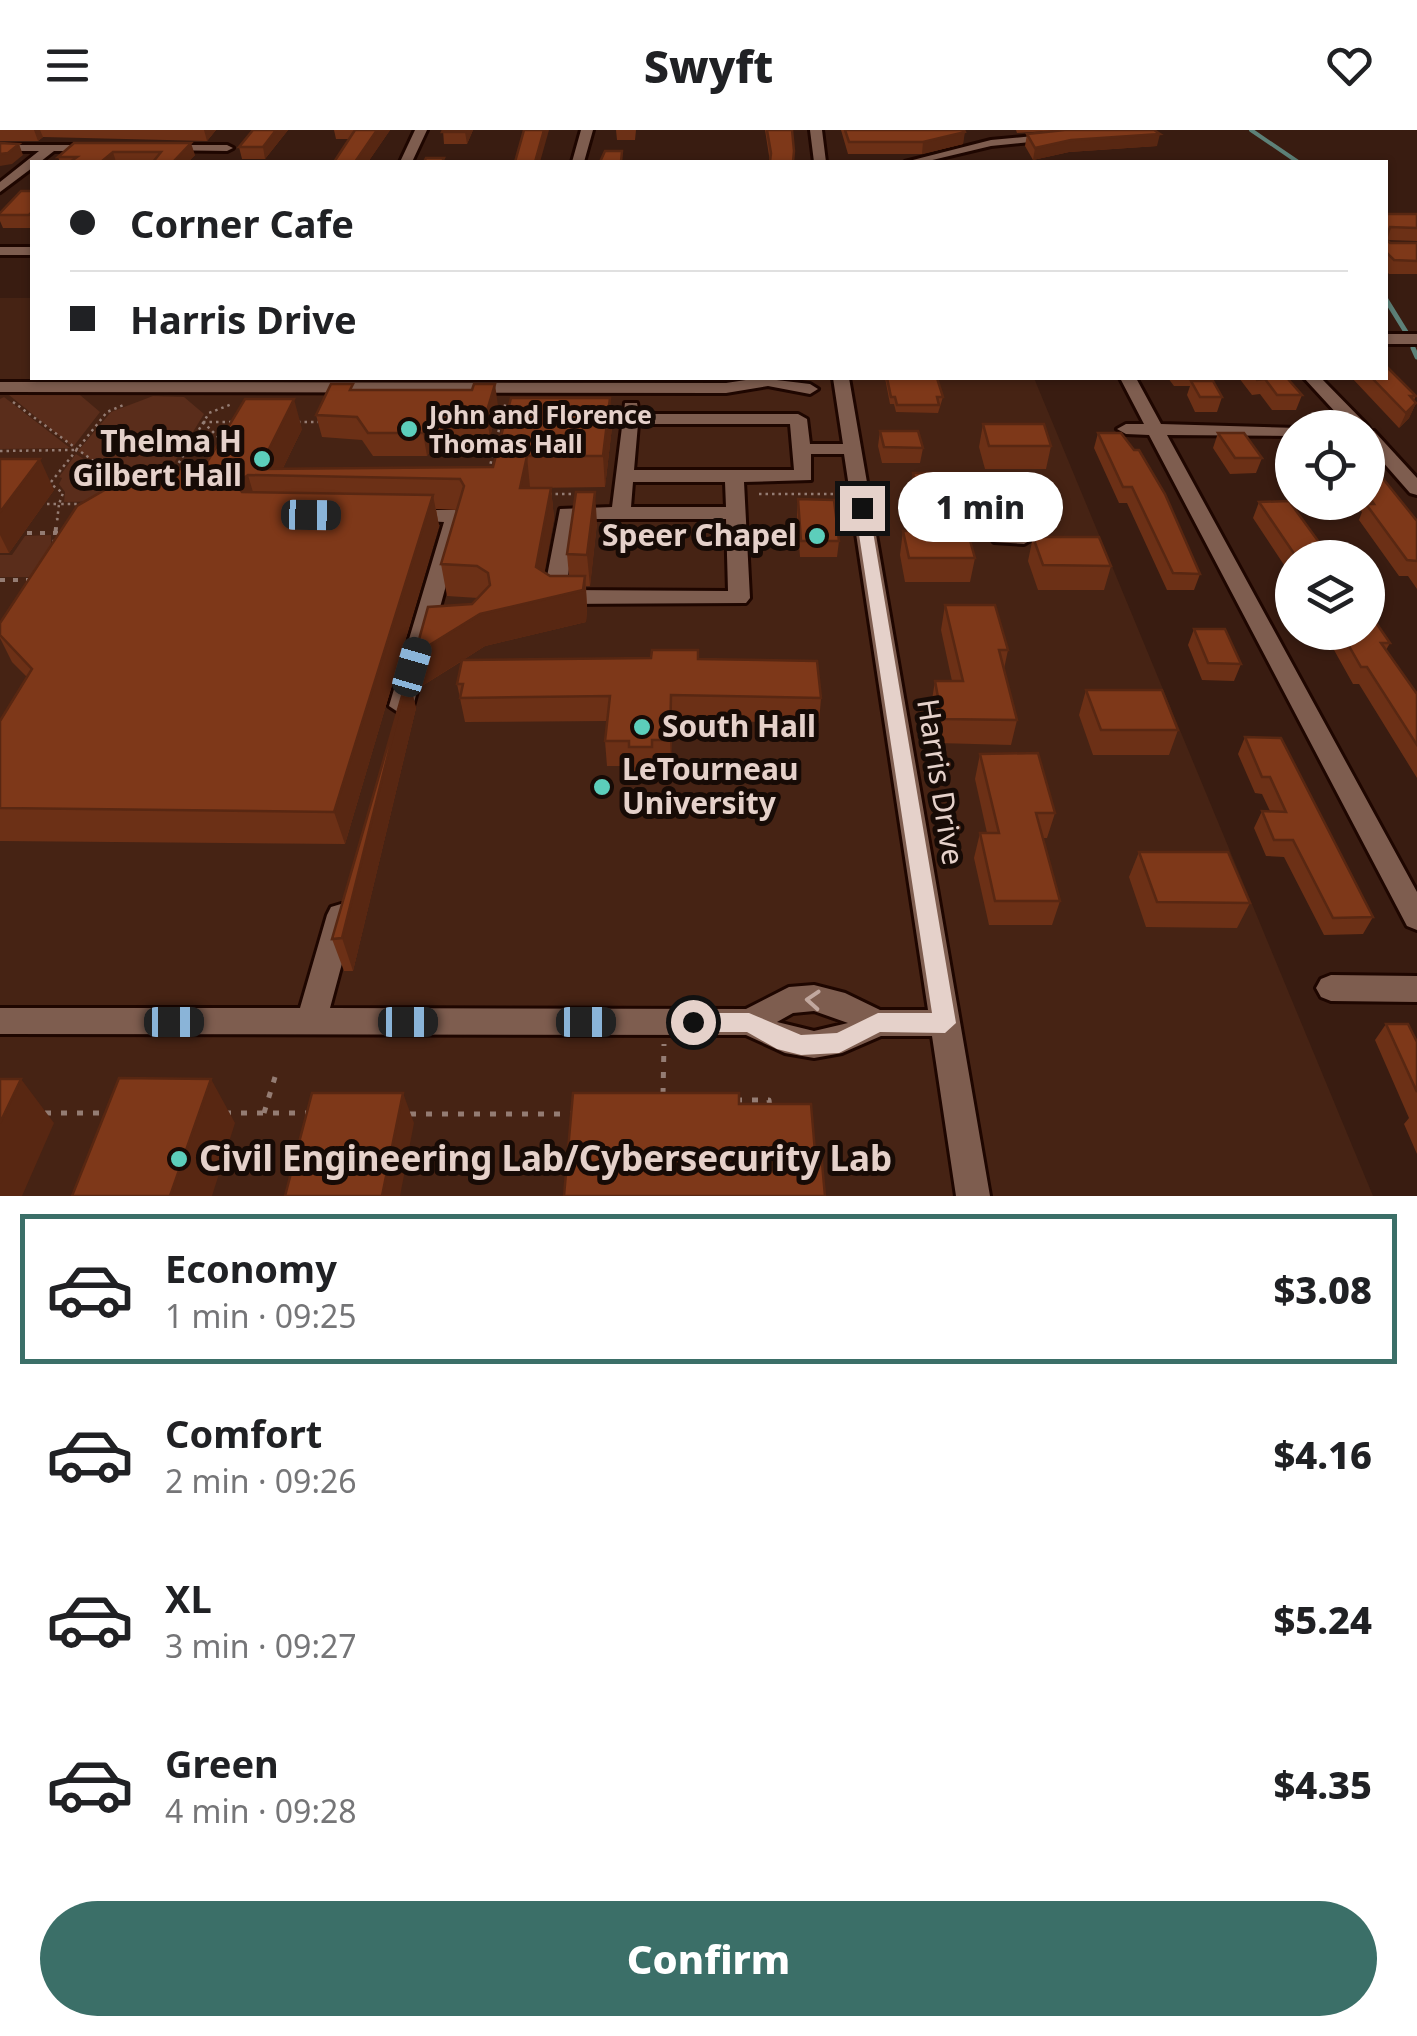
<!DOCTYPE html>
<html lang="en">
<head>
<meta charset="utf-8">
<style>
  :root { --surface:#fff; --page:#f2f2f2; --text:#202124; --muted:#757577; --line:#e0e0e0; --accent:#3b6f68 }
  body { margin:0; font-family:"Noto Sans",sans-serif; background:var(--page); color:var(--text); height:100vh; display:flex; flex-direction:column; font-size:38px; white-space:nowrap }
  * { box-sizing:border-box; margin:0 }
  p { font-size:32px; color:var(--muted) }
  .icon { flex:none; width:55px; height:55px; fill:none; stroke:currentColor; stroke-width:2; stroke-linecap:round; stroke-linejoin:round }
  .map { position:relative; height:1066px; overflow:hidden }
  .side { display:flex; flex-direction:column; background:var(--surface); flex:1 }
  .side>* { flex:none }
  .hud { position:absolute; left:30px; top:30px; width:1358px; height:220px; border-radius:0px; box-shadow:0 2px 8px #0004; display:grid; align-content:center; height:220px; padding:0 40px; background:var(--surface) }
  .fabs { position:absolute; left:1275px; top:280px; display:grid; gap:20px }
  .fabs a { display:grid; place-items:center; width:110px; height:110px; border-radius:50%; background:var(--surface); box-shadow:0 2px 8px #0004; font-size:50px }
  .end { position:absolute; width:45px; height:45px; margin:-22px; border:12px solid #e5d1ca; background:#111; box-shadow:0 0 0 5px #111 }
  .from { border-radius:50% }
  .bubble { position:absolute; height:70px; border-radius:35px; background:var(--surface); box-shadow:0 2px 8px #0004; font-size:32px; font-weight:800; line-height:70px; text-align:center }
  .car { position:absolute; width:30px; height:60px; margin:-30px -15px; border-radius:12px; box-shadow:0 0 8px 2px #0007; background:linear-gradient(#222 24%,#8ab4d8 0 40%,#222 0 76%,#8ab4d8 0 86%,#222 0) }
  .hud b { display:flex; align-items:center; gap:35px; height:95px; font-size:38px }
  .hud b+b { border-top:2px solid var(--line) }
  .hud i { width:25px; height:25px; background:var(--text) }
  ul { padding:18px 0 0; list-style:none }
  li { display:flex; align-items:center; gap:30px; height:150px; margin:0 20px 15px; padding:0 20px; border:5px solid transparent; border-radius:0px }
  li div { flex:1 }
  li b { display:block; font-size:38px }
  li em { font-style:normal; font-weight:800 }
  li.current { border-color:var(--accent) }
  li>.icon { width:90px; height:90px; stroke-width:1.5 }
  .cta { display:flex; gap:20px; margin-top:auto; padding:20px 40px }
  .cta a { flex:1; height:115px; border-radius:60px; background:var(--accent); color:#fff; font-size:40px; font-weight:800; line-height:115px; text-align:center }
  header { display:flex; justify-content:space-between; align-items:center; height:130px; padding:0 40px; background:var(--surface); font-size:45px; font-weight:800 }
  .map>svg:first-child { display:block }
  .built { fill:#462314 }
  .green { fill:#5a2d1b }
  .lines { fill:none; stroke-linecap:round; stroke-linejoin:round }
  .stream-far1 { stroke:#5d8178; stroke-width:4 }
  .stream { stroke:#5d8178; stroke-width:5 }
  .minor-casing { stroke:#1e0600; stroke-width:6 }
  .path-far2 { stroke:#947c73; stroke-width:2.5; stroke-dasharray:2.5 4; stroke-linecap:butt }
  .path-far1 { stroke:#947c73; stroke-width:4; stroke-dasharray:5 8; stroke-linecap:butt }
  .path { stroke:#947c73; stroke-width:5; stroke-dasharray:6 10; stroke-linecap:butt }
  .minor { fill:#7e5d4f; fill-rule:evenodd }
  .wall { fill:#6c3016 }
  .shaded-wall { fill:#582712 }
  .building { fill:#7e3819; stroke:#582712; stroke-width:2.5 }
  .oneway { stroke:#c1a89f }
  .route { fill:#e5d1ca }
  .poi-dot { fill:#5ccebb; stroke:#170b06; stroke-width:4 }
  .labels { text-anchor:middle; stroke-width:10; stroke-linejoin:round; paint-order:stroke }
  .far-poi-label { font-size:25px; font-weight:bold; fill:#e5d1ca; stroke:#170b06; text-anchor:start }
  .poi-label { font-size:30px; font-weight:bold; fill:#e5d1ca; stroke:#170b06; text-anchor:end }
  .street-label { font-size:30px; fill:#e5d1ca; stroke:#170b06 }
  .near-poi-label { font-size:35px; font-weight:bold; fill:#e5d1ca; stroke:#170b06; text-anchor:start }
</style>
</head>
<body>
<header><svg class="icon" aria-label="menu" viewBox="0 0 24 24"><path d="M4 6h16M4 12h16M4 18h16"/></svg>Swyft<svg class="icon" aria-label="heart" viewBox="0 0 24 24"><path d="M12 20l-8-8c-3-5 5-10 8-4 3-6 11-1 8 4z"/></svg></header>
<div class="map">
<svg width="1417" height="1066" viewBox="0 0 1417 1066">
  <rect width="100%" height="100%" fill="#391c11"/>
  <path class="built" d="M0,168H32V248H1034L1373,1066H0Z"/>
  <path class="green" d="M9,265H80L100,282L73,317Z
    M153,266L184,267L204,284L153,367H149L78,321L111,282Z
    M4,267L70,318L0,319V269Z
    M76,324L145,370L64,372L65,362L59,354L62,348L59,347Z
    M51,405V447H0V425H12L25,406Z"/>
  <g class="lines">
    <path class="stream-far1" d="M1251,0L1298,32"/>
    <path class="stream" d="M1385,168L1406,202
      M1413,218L1417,227"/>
    <defs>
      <path id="minor" d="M415,0H427L412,32H400Z
        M581,0H593L584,32H572Z
        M810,0H822L826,32H814Z
        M1055,4L1059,9L991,16L924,32H905L991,10Z
        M0,15H96L102,18L96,21H54L40,32H32V38L0,62V52L39,21H0Z
        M163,15H227L233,18L227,21L159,20Z
        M0,117H32V125H0Z
        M1385,204H1417V214H1385Z
        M759,248L810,254L818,259L810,264L768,256L726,263L0,262V252L726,253Z
        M833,248H849L990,1066H956L932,906H881L842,923L814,928L785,923L746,905L0,904V878H300L327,785L331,777L341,774L351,777L355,785L330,878L746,879L789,857L814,855L845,863L880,880H928L844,324H811V350L744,352L750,468L746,473L554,474L543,467L560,379L612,377L625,273H637L639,284H798L807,289L810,314H843ZM638,294H790L794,340H634ZM633,352H725L726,377H631ZM576,389H726L728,461L566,460ZM814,881L848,893L814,901L777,892L793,883Z
        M1120,248H1136L1161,294L1298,298H1292V306L1167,305L1417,762V800L1407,796L1149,305L1126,304L1117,299L1126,294H1144Z
        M1304,248H1321L1366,294L1369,298L1368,300L1374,301L1417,348V365L1410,363L1368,315V298H1350Z
        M410,380H455L465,386L413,576L401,584L389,576L444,392L403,390L400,386Z
        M1001,402H1024L1034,408L1024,414L994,412L991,408L994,404Z
        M1331,845L1417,846V872L1331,871L1321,867L1316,858L1321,849Z"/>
    </defs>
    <use href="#minor" class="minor-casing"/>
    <path class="path-far2" d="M13,272L122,352
      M203,292H233
      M203,292L221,310
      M298,292H318
      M0,321L74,320
      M489,340L506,271
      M172,344L209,283L232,274
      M48,352L63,363L59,374H83
      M51,352L107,282L126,274
      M549,364H580
      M759,364H840
      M47,374H59L57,392"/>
    <path class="path-far1" d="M27,403H62
      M54,415L57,389
      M0,450H33"/>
    <path class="path" d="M663,964L664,914
      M736,970H769L770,978
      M45,983H110
      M225,983H310
      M264,983L275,947
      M410,984H575"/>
    <use href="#minor" class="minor"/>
  </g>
  <path class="wall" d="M0,0H216L207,11L43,7L38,11H0Z
    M253,0H288L265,29H242L239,17Z
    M334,0H390L368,32L349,9H336Z
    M443,0H473L467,14H444Z
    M616,0H636L635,10H617Z
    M765,0H792L770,32Z
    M841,0H964L963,14L922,24H848Z
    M1016,0H1154L1157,16L1069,22L1033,30L1025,16L1027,4L1064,0L1017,3Z
    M74,13L195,25L188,32H60L58,27Z
    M32,61V98H3L0,91V83Z
    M1385,84H1417V111L1388,110L1390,113H1417V144H1389L1385,140Z
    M885,248H923L943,267L938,283L896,282L894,274H890Z
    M1168,248H1199L1198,251L1222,267L1217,282H1195L1187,265L1190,256H1174Z
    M1239,248H1287L1302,265L1296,280H1272L1260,264L1252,265Z
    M1352,248H1385L1416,266L1414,270L1416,273L1409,288L1399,298Z
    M354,260L498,276L490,307L438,310L427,326H373L362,310L322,307L316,285Z
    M983,294L1051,316L1046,339H985L979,317Z
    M612,297L605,357L530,358H551L554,388L544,442L550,446H569L567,424L597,393L590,456H586L587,478L586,492L485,516L463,530L698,529L821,568L819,593L672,590L671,635H654L653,642H631L630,636H607L605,611L607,591L465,592L457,554L462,531L422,556L415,524L478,468L447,466L441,434L457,380L436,379L439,396L345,714L0,711V591L27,547L12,532L0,508V493L203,339L302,299L283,338L493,337Z
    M880,301L923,318L920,333H882L878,316Z
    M1098,303L1134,320L1200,444L1194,460H1167L1127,373H1119L1094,318Z
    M1218,303L1262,328L1256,343L1230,344L1213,318Z
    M0,329L54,360L9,423H0Z
    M1368,330L1417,391V459L1408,446H1399L1359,390L1362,382L1354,372H1368Z
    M913,343L968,375L965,391H919L911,359Z
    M798,369L839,411L837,427H800L797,385Z
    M1259,372L1321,415L1334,428H1292V447L1253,388Z
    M903,401L975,428L970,452H905L900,425Z
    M1033,407L1111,436L1104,460H1038L1028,431Z
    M945,475L1008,520L1004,539L1017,590L1011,615L938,613L931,576L935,551H952L941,500Z
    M1194,499L1241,534L1234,551L1202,550L1188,515Z
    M1324,502H1368L1390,513L1386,520L1417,564V648L1359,554H1353Z
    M408,545L416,578L353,841H344L332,809Z
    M1086,560L1178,600L1169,625H1093L1079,585Z
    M1245,607L1373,787L1363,804L1324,805L1284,727L1266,726L1254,698L1262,681H1270L1262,664L1255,663L1238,624Z
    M980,624L1055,683L1047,708H1043L1060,771L1052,795H989L974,728L980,703H987L975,649Z
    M1139,722L1250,773L1237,798L1146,797L1129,747Z
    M1386,894L1417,912V1024L1404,994L1409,988L1375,910Z"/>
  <path class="shaded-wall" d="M34,0H40L43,7L38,11Z
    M204,0H216L207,11Z
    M276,0H288L265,29L263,17Z
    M377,0H390L368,32H355Z
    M466,0H473L467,14L465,2Z
    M544,0H549L540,32H535Z
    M965,2L963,14L922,24L923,12Z
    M1160,4L1157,16L1069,22L1033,30L1035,18L1071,10Z
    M191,13L195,25L188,32H173Z
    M19,14L23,25L12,34L0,36V24Z
    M113,22L116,32H101Z
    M495,254L498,276L490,307L486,284Z
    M610,268L612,297L605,357L603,326Z
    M294,269L302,299L279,346L259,339Z
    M1416,273L1409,288L1399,298L1406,283Z
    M434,287L438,310L427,326L423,303Z
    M527,326L530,357L524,388L520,358Z
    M40,329L54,360L9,423L0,405V382Z
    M248,345L257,376L245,384L236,354Z
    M551,358L554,388L540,468L536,437Z
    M595,362L597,393L590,456L587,425Z
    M433,365L439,396L345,714L334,682Z
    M585,446L587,478L586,492L485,516L422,556L415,524L480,484Z
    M408,545L416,578L353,841L342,808Z
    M671,565L672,590L671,635L670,610Z
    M21,949L54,993L22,1066H0V993Z
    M211,949L235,993L212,1066H170Z
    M403,963L414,993L400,1066H382Z"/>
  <path class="building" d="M253,0H276L263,17H239Z
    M355,0H377L355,32H334Z
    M443,0H466L465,2H442Z
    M524,0H544L535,32H515Z
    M767,0H792L794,21L793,32H770L771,23Z
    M845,0H964L965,2L923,12H849Z
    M1065,0H1154L1160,4L1071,10L1035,18L1027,4Z
    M0,13L19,14L8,23L0,24Z
    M74,13H191L173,32H153L161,22H113L101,32H70L77,27H58Z
    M605,21H622L621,32H600Z
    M426,28H444L442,32H424Z
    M21,61H32V82L29,85H0V83Z
    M1385,84H1417V98L1390,97L1386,109L1390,113H1417V131L1394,130L1385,121Z
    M1385,235L1416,266H1410L1416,273L1406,283L1372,248H1385Z
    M887,248H937L943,267H937L939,275H897L895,267H891Z
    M1256,248H1287L1302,265H1277L1265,249L1257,250Z
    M1191,251H1213L1222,267H1200Z
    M331,254H353L350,260H472L474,254H495L486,284L434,287L423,303H368L357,287L316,285Z
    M511,268H610L603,326H527L520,358H551L536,437L550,446H585L583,460L480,484L415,524L428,477L472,474L490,455L488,443L477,436L441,434L464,356L460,349L248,345L236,354L242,362L433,365L334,682L0,678V591L32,539L0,505V493L77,376L141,339H203L245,269H294L259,339L493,337Z
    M983,294H1044L1051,316H989Z
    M880,301H918L923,318L884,317Z
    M1098,303H1121L1134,320H1139L1165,364L1200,444L1173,443L1132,357H1123Z
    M1218,303H1244L1262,328H1235Z
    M0,329H40L0,382Z
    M1368,330L1417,391V431L1407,430L1366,374H1374L1368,365Z
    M913,343H958L968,375H921Z
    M576,362H595L587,425L567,424Z
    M798,369L834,370L839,411H801Z
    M1289,371L1321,415H1326L1334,428H1297L1259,372Z
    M967,400L975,428H909L903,401Z
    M1033,407H1099L1111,436L1043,435Z
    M945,475H995L1008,520H999L1017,590L942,589L935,551H963Z
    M1368,481L1390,513H1381L1417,564V615L1367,537H1361L1341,502H1368Z
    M1194,499H1225L1241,534L1208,533Z
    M652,520H698V529L817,531L821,568L671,565L670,610H652V617H629V611H605L610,566L460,568L463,554H457L462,530L651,528Z
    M408,545L342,808L332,809Z
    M1086,560H1162L1178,600H1101Z
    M1245,607L1281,608L1373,787L1333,788L1293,710H1274L1262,681L1286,682L1270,647H1262Z
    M1038,623L1055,683H1036L1060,771H995L980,703H999L980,624Z
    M1139,722H1228L1250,773L1157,772Z
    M1386,894H1408L1417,912V962Z
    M119,948L211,949L170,1066H72Z
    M0,949H21L0,993Z
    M312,963H403L382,1066H285Z
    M573,963H739V974H811L815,1022H821L825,1066H564Z"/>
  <defs><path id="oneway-chevron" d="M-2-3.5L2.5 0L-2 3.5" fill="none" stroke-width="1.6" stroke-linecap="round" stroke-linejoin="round" transform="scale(2.5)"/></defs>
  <use class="oneway" href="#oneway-chevron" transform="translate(813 870) rotate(-176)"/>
  <path class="route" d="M862,374L869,378L956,893L945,903L880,902L839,923L801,925L777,919L747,902H693L682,892L693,883H749L801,905L837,903L878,883H932L855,378Z"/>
  <g class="poi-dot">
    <circle cx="409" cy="299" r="10"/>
    <circle cx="262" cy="329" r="10"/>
    <circle cx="817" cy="406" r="10"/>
    <circle cx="642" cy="597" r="10"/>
    <circle cx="602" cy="657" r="10"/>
    <circle cx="179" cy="1029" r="10"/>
  </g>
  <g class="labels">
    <g class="far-poi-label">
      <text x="429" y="294">John and Florence<tspan x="429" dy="29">Thomas Hall</tspan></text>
    </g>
    <g class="poi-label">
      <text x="242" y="322">Thelma H<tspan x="242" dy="34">Gilbert Hall</tspan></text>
      <text x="797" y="416">Speer Chapel</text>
      <text x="662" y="607" text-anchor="start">South Hall</text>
      <text x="622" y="650" text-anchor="start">LeTourneau<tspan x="622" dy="34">University</tspan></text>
    </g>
    <g class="street-label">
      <text transform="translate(940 652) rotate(81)" y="10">Harris Drive</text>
    </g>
    <g class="near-poi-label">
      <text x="199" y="1041">Civil Engineering Lab/Cybersecurity Lab</text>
    </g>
  </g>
</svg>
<div class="fabs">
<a><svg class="icon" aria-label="locate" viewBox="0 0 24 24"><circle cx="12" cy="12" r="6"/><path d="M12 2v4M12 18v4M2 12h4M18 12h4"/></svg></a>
<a><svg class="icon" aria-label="layers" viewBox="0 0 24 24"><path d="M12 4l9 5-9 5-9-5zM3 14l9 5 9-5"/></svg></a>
</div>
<i class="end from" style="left:693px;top:892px"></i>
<i class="end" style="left:862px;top:378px"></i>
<div class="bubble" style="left:898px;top:342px;width:165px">1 min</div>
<i class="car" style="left:311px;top:385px;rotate:91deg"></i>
<i class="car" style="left:412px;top:537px;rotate:16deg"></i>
<i class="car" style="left:174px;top:892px;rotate:90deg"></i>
<i class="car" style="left:408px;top:892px;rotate:90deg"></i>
<i class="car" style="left:586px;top:892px;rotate:90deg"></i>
<div class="hud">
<b><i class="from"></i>Corner Cafe</b>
<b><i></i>Harris Drive</b>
</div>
</div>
<section class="side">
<ul>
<li class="current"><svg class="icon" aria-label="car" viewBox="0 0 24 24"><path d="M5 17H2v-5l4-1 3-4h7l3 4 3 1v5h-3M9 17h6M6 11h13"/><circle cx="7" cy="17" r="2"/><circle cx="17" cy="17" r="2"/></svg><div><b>Economy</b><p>1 min · 09:25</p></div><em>$3.08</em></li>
<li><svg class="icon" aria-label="car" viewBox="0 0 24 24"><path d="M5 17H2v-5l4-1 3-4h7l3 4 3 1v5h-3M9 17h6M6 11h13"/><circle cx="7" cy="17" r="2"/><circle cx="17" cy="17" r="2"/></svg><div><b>Comfort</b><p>2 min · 09:26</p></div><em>$4.16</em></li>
<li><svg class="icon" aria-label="car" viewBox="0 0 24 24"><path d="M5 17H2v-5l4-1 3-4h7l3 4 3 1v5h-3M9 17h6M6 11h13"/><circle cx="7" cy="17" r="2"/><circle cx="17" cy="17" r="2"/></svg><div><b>XL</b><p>3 min · 09:27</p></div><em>$5.24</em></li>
<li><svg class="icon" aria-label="car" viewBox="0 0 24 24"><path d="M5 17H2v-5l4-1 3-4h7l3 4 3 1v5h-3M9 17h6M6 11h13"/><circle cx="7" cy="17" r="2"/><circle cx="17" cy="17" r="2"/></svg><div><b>Green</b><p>4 min · 09:28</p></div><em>$4.35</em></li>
</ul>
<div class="cta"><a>Confirm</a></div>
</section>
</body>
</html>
